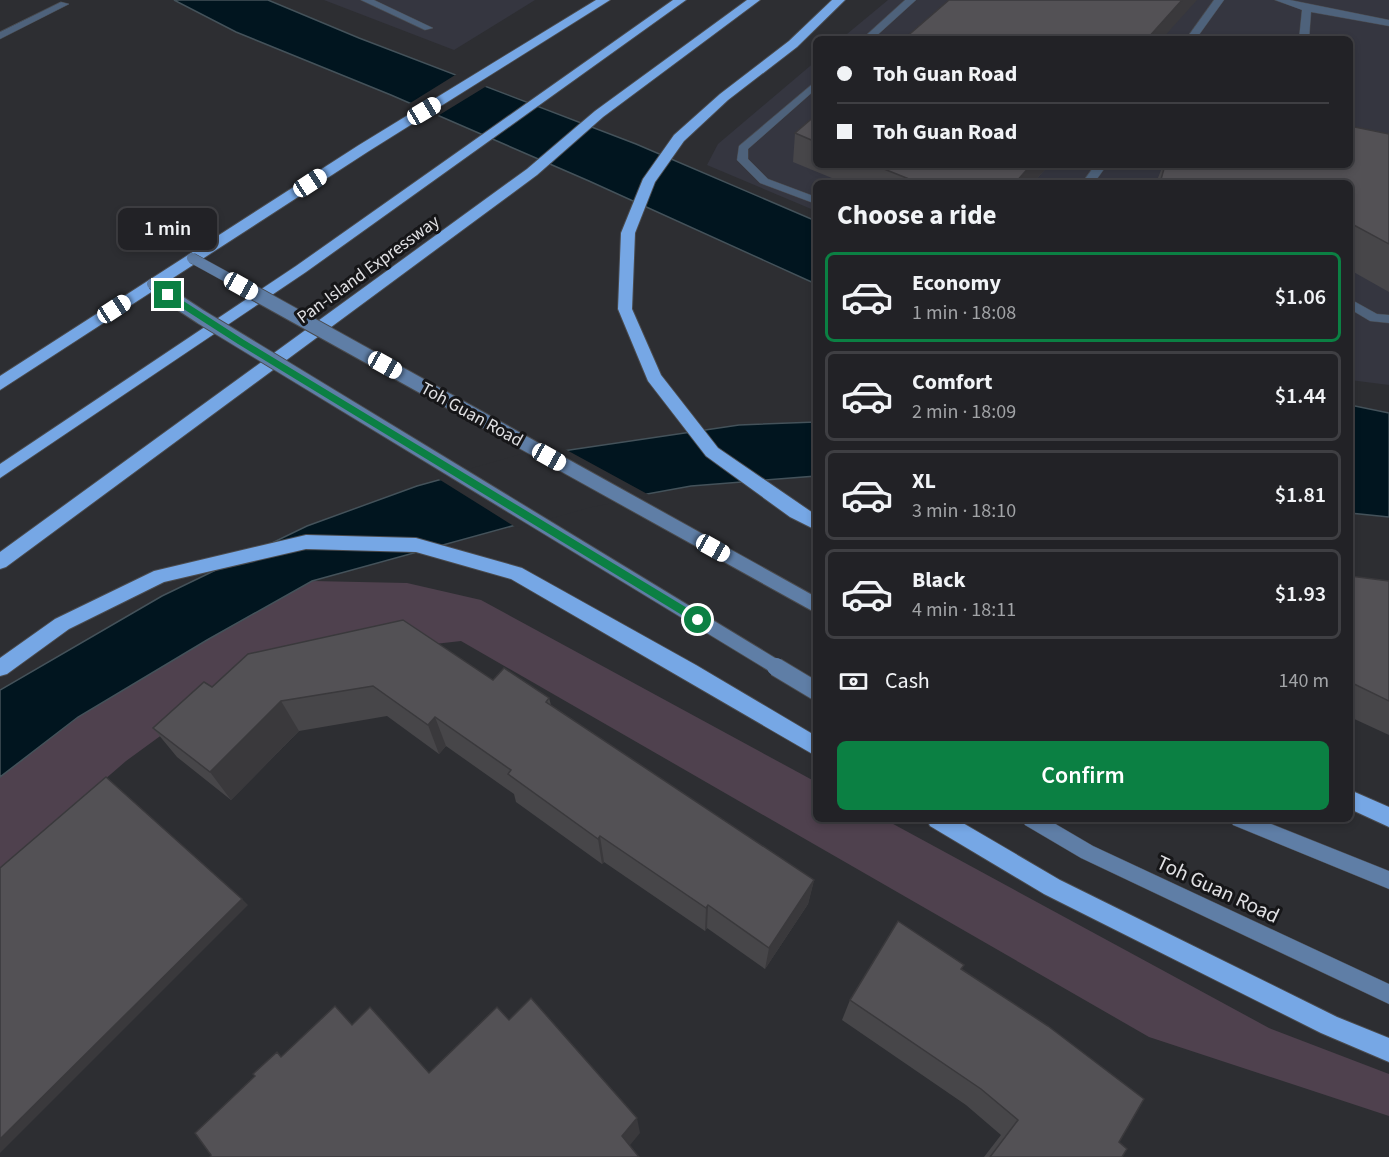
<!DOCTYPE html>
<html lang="en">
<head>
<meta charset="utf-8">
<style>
  :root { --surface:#222226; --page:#2e2f32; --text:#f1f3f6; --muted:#a2a4a7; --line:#3f3f43; --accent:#0b8043 }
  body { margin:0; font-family:"Source Sans 3",sans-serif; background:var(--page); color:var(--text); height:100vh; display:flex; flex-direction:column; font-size:22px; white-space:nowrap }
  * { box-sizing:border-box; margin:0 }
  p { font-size:20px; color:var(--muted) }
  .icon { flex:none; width:33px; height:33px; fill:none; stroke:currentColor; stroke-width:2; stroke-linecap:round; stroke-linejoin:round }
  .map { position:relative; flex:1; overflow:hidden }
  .panel { position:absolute; left:813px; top:180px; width:540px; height:642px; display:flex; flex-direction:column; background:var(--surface); border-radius:9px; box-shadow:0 3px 9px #0003,0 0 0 2px var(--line) }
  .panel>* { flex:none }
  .banner { position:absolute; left:813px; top:36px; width:540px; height:132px; border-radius:9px; box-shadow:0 3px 9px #0003,0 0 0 2px var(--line); display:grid; align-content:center; height:132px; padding:0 24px; background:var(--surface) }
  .end { position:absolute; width:27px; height:27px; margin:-14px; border:8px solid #0b8043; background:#fff; box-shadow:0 0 0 3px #fff }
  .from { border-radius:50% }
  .bubble { position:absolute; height:42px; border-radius:9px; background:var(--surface); box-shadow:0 3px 9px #0003,0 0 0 2px var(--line); font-size:20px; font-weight:600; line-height:42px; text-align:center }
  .car { position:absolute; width:18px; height:36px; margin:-18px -9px; border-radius:8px; box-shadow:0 0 4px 2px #0007; background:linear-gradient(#fff 24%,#345 0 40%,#fff 0 76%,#345 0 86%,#fff 0) }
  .banner b { display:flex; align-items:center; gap:21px; height:57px; font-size:22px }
  .banner b+b { border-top:2px solid var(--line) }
  .banner i { width:15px; height:15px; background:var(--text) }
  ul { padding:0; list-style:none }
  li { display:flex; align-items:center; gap:18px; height:90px; margin:0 12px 9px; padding:0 12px; border:3px solid var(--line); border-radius:9px }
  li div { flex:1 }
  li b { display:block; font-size:22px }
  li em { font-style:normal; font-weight:600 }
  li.active { border-color:var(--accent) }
  li>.icon { width:54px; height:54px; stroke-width:1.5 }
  h2 { padding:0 24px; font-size:27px; line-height:72px }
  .pay { display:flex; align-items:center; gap:15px; height:66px; padding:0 24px; font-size:22px }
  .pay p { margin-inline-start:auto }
  .cta { display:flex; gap:12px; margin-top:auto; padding:12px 24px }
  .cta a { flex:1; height:69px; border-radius:9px; background:var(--accent); color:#fff; font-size:24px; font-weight:600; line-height:69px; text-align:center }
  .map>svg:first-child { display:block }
  .built { fill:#353640 }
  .green { fill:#4f414e }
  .water { fill:#01151f; stroke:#44525a; stroke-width:1.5 }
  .pier { fill:#2d2e32 }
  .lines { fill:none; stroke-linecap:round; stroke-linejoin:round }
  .lane-casing { stroke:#4a4b4e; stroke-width:1 }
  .secondary-casing { stroke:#4a4b4e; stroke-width:1 }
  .highway-casing { stroke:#4a4b4e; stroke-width:2 }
  .lane { fill:#4e627b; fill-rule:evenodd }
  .secondary { fill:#5f7ea6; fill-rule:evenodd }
  .highway { fill:#76a7e5; fill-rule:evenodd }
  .secondary-bridge-far2-casing { stroke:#4a4b4e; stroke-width:11; stroke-linecap:butt }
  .secondary-bridge-far1-casing { stroke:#4a4b4e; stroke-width:16; stroke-linecap:butt }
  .secondary-bridge-casing { stroke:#4a4b4e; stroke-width:20; stroke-linecap:butt }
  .secondary-bridge-far2 { stroke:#5f7ea6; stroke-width:10 }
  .secondary-bridge-far1 { stroke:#5f7ea6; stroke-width:14 }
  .secondary-bridge { stroke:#5f7ea6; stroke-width:18 }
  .wall { fill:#474649 }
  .shaded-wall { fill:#3a393c }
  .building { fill:#535155; stroke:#3a393c; stroke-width:1.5 }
  .route { fill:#0b8043 }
  .labels { text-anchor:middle; stroke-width:6; stroke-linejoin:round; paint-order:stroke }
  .street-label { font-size:18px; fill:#e1e1e4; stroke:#161618 }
  .near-street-label { font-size:21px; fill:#e1e1e4; stroke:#161618 }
</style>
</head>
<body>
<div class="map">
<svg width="1389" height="1157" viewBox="0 0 1389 1157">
  <rect width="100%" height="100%" fill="#2d2e32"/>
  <path class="built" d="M324,0H535L454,50Z
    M888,0H1389V385L1350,380V183H816V211L707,165L718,144L816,61V165H1350V39H841Z"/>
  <path class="green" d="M312,581L407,583L481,600L816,782V819H884L1269,1028L1389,1074V1116L1149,1037L461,641L259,664L126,761L0,870V777L78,717L207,640Z"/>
  <path class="water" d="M174,0H268L359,38L636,144L816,221V284L589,181L391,95L236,32Z
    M1350,405L1389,413V517L1350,513Z
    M816,422V476L691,486L592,504L312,581L207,640L78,717L0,777V690L162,596L307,526L417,486L522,457L739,425Z"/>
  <path class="pier" d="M460,72L490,84L436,117L407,105Z
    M563,448L651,496L592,507L517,528L437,478L521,454Z"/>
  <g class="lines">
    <defs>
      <path id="lane" d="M361,0H374L433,28L425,30Z
        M905,0H916L873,39H862Z
        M1214,0H1224L1196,39H1186Z
        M1275,0H1290L1389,20V26L1311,12L1309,39H1299L1302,10Z
        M61,2L69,4L0,39V32Z
        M816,81V89L748,149V159L768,179L816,197V204L760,183L737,160L739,146Z
        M1095,165H1107L1094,183H1082Z
        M1350,299L1377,314L1389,315V323L1370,321L1350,309Z"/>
      <path id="secondary" d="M1022,819H1047L1093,846L1389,984V1004L1081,858L1025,825Z
        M1230,819H1259L1389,871V889L1233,825Z"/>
      <path id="highway" d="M596,0H610L369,151L0,390V376L359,145Z
        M673,0H686L306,272L0,478V464L296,266Z
        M747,0H760L603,117L537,175L6,567L0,569V552L527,169L595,111Z
        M832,0H845L797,47L728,100L684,141L655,182L635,233L632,309L661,375L718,448L816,515V530L790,517L706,456L648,381L618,309L621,233L643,179L674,135L720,94L789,41Z
        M306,535L416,538L522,568L696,665L816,736V756L511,579L416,552L306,549L164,582L69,629L7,674L0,676V658L55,619L154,571Z
        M1350,790L1389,807V827L1350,809Z
        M927,819H956L1060,880L1337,1017L1389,1038V1062L1321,1033L1044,894L930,826Z"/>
    </defs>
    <use href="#lane" class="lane-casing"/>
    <use href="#secondary" class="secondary-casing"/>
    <use href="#highway" class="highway-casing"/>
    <use href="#lane" class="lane"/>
    <use href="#secondary" class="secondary"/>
    <use href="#highway" class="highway"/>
    <defs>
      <path id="secondary-bridge-far2" d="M192,258L252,291
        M152,284L163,291"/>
      <path id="secondary-bridge-far1" d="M160,290L201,317L778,668
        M249,290L816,605"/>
      <path id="secondary-bridge" d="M776,667L816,691"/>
    </defs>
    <use href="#secondary-bridge-far2" class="secondary-bridge-far2-casing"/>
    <use href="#secondary-bridge-far1" class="secondary-bridge-far1-casing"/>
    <use href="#secondary-bridge" class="secondary-bridge-casing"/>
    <use href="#secondary-bridge-far2" class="secondary-bridge-far2"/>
    <use href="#secondary-bridge-far1" class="secondary-bridge-far1"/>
    <use href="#secondary-bridge" class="secondary-bridge"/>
  </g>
  <path class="wall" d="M816,115V165H1049L1033,183H844L793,162L795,133Z
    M1389,134V292L1350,270V183H1156L1163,165H1350Z
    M1350,576L1389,581V735L1350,717Z
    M493,680L549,698L551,705L814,880L808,904L765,969L707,928L705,931L604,862L602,864L516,802L514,794L446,746L439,754L387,716L299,731L231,800L177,757L153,728L212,687Z
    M961,970L1119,1142L1122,1157H984L1001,1135L966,1105L842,1020L850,1000Z"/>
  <path class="shaded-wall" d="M1182,0H1197L1162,39H1147Z
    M1031,165H1049L1033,183H1015Z
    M281,701L299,731L231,800L210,772Z
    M435,717L446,746L439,754L428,725Z
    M600,836L604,862L602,864L598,839Z
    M814,880L808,904L765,969L769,948Z
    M242,899L248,905L0,1153V1139Z
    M708,905L707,928L705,931L706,908Z
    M637,1118L640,1133L626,1150L622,1136Z"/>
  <path class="building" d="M949,0H1182L1147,39H904Z
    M816,115V142L795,133Z
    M1350,126L1389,134V244L1350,223V183H1160L1165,165H1350Z
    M874,165H1031L1015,183H919Z
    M1350,576L1389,581V701L1350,682Z
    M403,620L493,680L504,668L549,698L546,702L814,880L769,948L708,905L706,908L600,836L598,839L508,774L511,770L435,717L428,725L373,686L281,701L210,772L153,728L204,682L212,687L248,654Z
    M106,777L242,899L0,1139V868Z
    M898,921L964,965L961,969L1048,1026L1144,1099L1119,1142L1127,1149L1122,1157H990L1018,1120L981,1089L850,1000Z
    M531,998L637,1118L622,1136L639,1157H210L211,1155L195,1133L255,1076L253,1074L277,1052L281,1057L335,1006L352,1025L370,1007L429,1073L497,1007L509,1020Z"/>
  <path class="route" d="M165,293H171L244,340L702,617V623H695L238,344L165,297Z"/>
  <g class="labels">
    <g class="street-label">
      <text transform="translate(368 269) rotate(-36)" y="6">Pan-Island Expressway</text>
      <text transform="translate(472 414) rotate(29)" y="6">Toh Guan Road</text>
    </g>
    <g class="near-street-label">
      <text transform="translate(1218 889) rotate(25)" y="7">Toh Guan Road</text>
    </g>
  </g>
</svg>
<i class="end from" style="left:698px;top:620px"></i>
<i class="end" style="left:168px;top:295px"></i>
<div class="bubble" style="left:118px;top:208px;width:99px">1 min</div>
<i class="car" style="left:424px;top:111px;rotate:59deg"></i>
<i class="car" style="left:310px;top:183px;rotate:57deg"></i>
<i class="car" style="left:241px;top:286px;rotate:119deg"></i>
<i class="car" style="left:114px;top:309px;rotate:57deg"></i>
<i class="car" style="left:385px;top:365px;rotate:119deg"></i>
<i class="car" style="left:549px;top:457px;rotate:119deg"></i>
<i class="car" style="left:713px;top:548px;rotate:119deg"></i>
<div class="banner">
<b><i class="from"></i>Toh Guan Road</b>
<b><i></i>Toh Guan Road</b>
</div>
<section class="panel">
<h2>Choose a ride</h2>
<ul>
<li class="active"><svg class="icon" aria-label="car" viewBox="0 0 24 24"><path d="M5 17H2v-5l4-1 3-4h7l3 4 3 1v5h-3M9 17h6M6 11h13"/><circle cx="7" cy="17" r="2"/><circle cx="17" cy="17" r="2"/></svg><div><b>Economy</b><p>1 min · 18:08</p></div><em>$1.06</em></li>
<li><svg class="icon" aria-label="car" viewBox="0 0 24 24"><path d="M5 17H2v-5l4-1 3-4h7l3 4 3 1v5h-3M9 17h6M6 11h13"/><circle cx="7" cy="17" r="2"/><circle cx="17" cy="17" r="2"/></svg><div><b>Comfort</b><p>2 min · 18:09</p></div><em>$1.44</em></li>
<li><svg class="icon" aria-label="car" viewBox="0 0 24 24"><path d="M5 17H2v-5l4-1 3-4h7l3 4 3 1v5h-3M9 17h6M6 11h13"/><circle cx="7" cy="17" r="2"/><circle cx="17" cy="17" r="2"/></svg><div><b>XL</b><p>3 min · 18:10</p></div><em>$1.81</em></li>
<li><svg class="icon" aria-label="car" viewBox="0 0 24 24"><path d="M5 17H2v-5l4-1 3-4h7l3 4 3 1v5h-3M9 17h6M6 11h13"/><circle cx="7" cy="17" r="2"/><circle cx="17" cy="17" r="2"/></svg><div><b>Black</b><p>4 min · 18:11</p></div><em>$1.93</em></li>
</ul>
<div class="pay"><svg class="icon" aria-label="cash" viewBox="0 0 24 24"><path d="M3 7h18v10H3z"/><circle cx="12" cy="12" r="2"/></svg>Cash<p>140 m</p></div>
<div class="cta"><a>Confirm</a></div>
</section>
</div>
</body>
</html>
